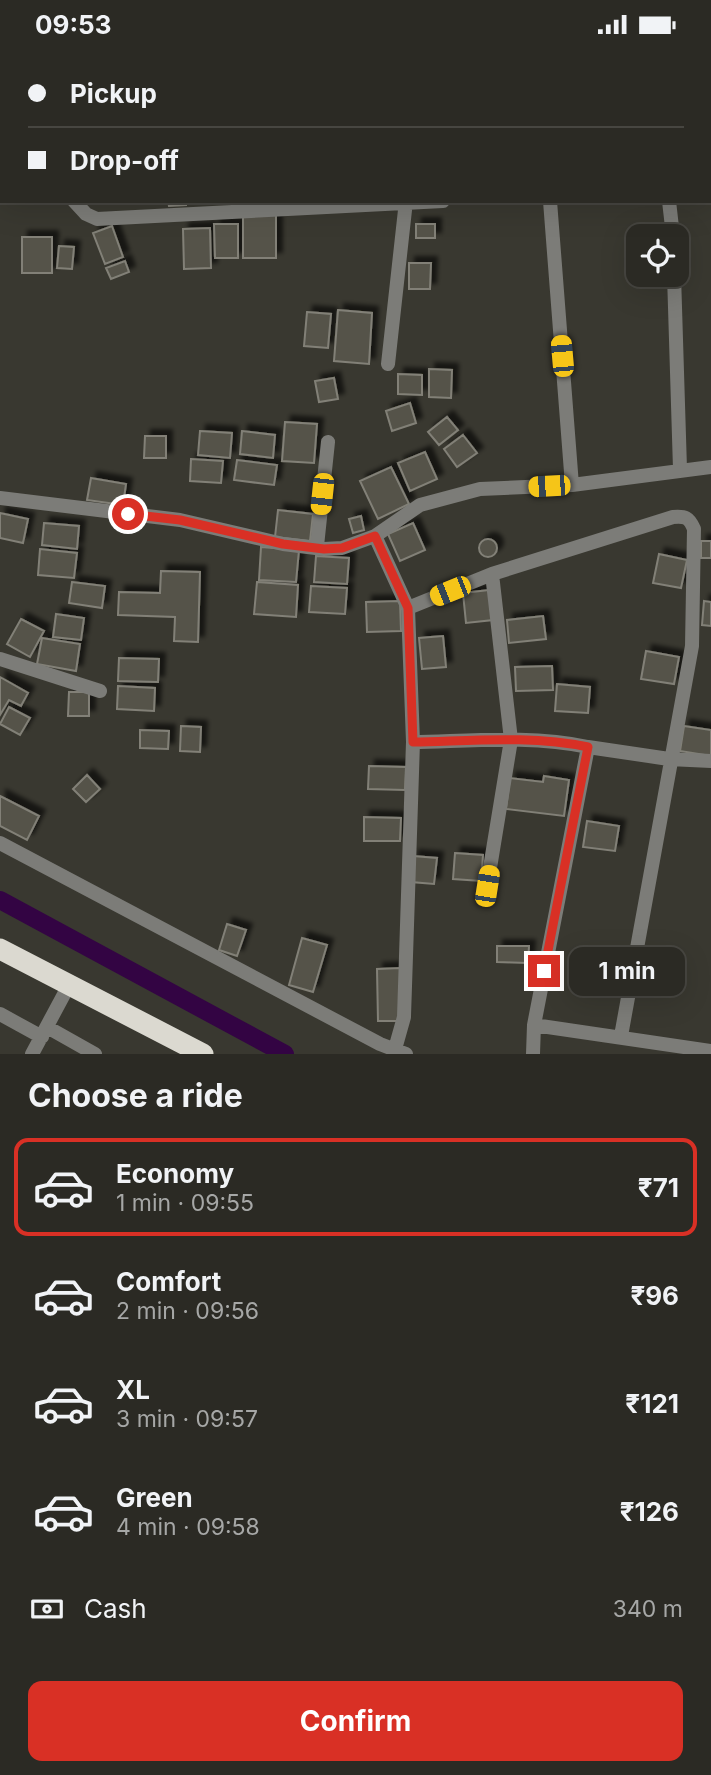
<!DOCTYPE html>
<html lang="en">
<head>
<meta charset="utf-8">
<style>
  :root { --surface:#2b2a24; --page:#373631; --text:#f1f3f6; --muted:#a6a7a6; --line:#474641; --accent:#d93025 }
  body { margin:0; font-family:Inter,sans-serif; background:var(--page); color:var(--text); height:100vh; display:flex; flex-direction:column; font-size:26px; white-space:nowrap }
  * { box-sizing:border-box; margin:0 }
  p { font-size:23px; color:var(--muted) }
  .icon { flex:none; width:38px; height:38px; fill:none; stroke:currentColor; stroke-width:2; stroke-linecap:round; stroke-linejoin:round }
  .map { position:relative; height:1005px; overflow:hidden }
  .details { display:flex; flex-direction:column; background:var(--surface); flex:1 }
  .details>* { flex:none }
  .top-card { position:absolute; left:0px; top:0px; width:712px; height:154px; box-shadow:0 7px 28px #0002,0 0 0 2px var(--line); display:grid; align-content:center; height:154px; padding:0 28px; background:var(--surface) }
  .fabs { position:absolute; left:626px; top:175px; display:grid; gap:14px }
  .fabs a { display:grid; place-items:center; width:63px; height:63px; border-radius:14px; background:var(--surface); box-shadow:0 7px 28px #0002,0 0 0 2px var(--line); font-size:35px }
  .end { position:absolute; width:32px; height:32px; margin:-16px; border:9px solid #d93025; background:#fff; box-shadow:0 0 0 4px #fff }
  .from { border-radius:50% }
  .bubble { position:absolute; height:49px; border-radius:14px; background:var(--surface); box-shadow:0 7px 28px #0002,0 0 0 2px var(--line); font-size:23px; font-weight:700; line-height:49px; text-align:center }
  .car { position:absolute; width:21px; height:42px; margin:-21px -10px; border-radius:9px; box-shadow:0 0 5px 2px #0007; background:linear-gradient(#f5c518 24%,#345 0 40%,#f5c518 0 76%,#345 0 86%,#f5c518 0) }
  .top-card b { display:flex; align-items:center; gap:24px; height:66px; font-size:26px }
  .top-card b+b { border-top:2px solid var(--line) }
  .top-card i { width:18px; height:18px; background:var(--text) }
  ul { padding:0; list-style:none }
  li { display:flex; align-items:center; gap:21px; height:98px; margin:0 14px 10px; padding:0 14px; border:4px solid transparent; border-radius:14px }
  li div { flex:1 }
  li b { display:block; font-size:26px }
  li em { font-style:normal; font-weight:700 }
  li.active { border-color:var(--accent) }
  li>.icon { width:63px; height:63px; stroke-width:1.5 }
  h2 { padding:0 28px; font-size:32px; line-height:84px }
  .pay { display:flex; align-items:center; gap:18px; height:77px; padding:0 28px; font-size:26px }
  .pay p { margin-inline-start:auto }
  .primary-button { display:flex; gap:14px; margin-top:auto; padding:14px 28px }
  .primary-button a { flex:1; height:80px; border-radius:14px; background:var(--accent); color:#fff; font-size:28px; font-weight:700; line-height:80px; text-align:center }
  .status { display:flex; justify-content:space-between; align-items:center; height:49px; padding:0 35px; background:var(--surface); direction:ltr }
  .status svg { height:19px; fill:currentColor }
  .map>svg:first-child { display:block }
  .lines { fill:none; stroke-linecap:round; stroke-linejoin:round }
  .canal { stroke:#330443; stroke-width:18 }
  .building { fill:#54534a; stroke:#828077; stroke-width:2; filter:url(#shadow) }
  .street { stroke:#7c7c78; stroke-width:14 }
  .highway { stroke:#dbd9d0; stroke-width:21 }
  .route { stroke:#d93025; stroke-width:9 }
</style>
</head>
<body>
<div class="status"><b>09:53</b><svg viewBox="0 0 49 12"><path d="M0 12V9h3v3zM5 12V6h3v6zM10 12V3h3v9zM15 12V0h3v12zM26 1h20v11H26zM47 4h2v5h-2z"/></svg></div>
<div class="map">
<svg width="711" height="1005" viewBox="0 0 711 1005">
  <defs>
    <filter id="shadow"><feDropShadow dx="6" dy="-6" stdDeviation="2" flood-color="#0009"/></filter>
  </defs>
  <rect width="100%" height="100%" fill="#393830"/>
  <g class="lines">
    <path class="canal" d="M0,851L285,1005"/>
  </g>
  <path class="building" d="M327,0H375V2H327Z
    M168,152H186V156L169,157Z
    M243,166H276V209H243Z
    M214,175H238V209H215Z
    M416,175H435V189H416Z
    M112,177L123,208L105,215L93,184Z
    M210,179L211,219L184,220L183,180Z
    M22,188H52V224H22Z
    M59,197L74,198L72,220L57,219Z
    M125,212L129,223L111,230L106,219Z
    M409,214H431L430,240H409Z
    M338,261L372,264L369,315L334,312Z
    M307,263L331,265L328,299L304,297Z
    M429,320L452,321L451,349L429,348Z
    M398,325L422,326V346L398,345Z
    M334,329L338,350L319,353L315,332Z
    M410,354L416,374L392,382L386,362Z
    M447,368L458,381L439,396L428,383Z
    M285,373L317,375L314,414L282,412Z
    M200,382L232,384L230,409L198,406Z
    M242,382L275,386L273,409L240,405Z
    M463,386L477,404L457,418L444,400Z
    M145,387H166V409H144Z
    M425,403L437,430L410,442L398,414Z
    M191,410L223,412L221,434L190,432Z
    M237,411L277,416L274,436L234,431Z
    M391,418L409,455L378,470L360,432Z
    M91,429L126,435L123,456L87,451Z
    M278,461L313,465L310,492L275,488Z
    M0,464L28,470L23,494L0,489Z
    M361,467L364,481L353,484L349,470Z
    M44,474L79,477L77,500L42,496Z
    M413,474L425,501L400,512L388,485Z
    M479 499a9 9 0 1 1 18 0a9 9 0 1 1-18 0Z
    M701,492H711V509H701Z
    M261,498L299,501L296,533L259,531Z
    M40,500L77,504L74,529L38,526Z
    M659,505L687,511L681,539L653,534Z
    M316,507L349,509L347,535L314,533Z
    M161,522L200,523L198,593L174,592L175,568L118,566L119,543L160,544Z
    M72,533L105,537L102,559L69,554Z
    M257,533L298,536L296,568L254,565Z
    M311,537L347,539L345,565L309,563Z
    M489,541L493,571L466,574L463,544Z
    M400,552L401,582L367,583L366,553Z
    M704,552L711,553V577L702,576Z
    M56,565L84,569L81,591L53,588Z
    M543,567L546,590L509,594L507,571Z
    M21,570L44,582L30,608L7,595Z
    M443,587L446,618L422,620L419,589Z
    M42,589L80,595L76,622L37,615Z
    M646,602L679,608L674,635L641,630Z
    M119,609L159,610L158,633L118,632Z
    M552,617L553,641L516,642L515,618Z
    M0,628L28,644L21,657L9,651L0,666Z
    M557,635L590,638L588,664L555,662Z
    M118,637L155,639L154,662L117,660Z
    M69,643H89V667H68Z
    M9,658L30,669L20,686L0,675Z
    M181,677L201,678L200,703L180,702Z
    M684,677L711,681V707L680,702Z
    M140,681L169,682L168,700L140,699Z
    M369,717L406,718L405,741L368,740Z
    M87,726L100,740L86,753L73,740Z
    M544,727L569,731L564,767L506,760L510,729L543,733Z
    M0,747L39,767L27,791L0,777Z
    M364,768L401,769L400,792H364Z
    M587,772L619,777L615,802L583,798Z
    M455,804L483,806L481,832L453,830Z
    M413,807L437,809L434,835L411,833Z
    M227,875L246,881L237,907L219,901Z
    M302,889L327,896L313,943L289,936Z
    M497,897H529L528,914L497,913Z
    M401,919L402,972H378L377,920Z"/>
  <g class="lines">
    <path class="street" d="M396,0V2
      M51,2V0
      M0,31L2,32
      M0,144H2
      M74,152L86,165L97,170L443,152
      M550,152L572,436
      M669,152L673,187
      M674,226L680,420
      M388,315L406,152
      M0,449L180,471L283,495L324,500L342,499L375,487L420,456L480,440L572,436L711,418
      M375,487L408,559L413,693C470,692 531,686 588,698L534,976L533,1005
      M317,497L328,393
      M408,559L492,525L673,468C685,467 689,468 694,480L692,597L621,987
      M0,610L100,642
      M588,698L669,710L711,712
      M0,794L380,995L406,1005
      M487,837L511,691L492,525
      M0,965L42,988
      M534,976L711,1002
      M47,978L95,1005
      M395,1000L404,968L413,693
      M32,1005L69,936"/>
    <path class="highway" d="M0,900L203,1005"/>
  </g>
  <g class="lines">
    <path class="route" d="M128,465L180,471L283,495L324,500L342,499L375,487L408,559L413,693C470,692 531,686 588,698L544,922"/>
  </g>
</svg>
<div class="fabs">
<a><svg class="icon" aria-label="locate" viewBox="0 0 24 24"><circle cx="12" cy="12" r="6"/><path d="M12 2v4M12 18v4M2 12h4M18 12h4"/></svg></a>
</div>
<i class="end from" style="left:128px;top:465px"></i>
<i class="end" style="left:544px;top:922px"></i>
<div class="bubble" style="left:569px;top:898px;width:116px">1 min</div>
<i class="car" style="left:562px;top:307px;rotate:355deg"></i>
<i class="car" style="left:549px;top:437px;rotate:267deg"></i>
<i class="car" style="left:322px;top:445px;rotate:186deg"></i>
<i class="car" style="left:450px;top:542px;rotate:248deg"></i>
<i class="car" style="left:487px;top:837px;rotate:9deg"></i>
<div class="top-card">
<b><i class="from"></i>Pickup</b>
<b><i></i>Drop-off</b>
</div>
</div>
<section class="details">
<h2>Choose a ride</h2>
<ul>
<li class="active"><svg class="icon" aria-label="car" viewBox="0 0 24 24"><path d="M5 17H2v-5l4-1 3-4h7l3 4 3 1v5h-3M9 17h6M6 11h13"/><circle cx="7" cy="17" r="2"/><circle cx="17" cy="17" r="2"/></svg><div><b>Economy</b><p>1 min · 09:55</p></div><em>₹71</em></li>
<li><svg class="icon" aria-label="car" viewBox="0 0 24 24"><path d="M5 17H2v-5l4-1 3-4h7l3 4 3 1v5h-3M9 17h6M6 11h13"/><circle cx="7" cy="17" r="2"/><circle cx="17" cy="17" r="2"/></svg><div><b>Comfort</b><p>2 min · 09:56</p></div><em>₹96</em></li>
<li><svg class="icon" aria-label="car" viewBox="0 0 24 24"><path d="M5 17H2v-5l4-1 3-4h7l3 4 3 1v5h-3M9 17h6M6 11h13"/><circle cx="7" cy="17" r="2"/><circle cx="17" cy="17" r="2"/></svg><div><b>XL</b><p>3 min · 09:57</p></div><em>₹121</em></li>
<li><svg class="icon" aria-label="car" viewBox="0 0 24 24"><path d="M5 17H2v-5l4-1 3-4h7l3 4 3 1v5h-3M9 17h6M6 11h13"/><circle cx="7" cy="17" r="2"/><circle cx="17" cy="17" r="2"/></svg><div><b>Green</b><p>4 min · 09:58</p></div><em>₹126</em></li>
</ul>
<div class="pay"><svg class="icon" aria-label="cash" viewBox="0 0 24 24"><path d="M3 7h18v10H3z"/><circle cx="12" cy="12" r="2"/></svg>Cash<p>340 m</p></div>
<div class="primary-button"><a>Confirm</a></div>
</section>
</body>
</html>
